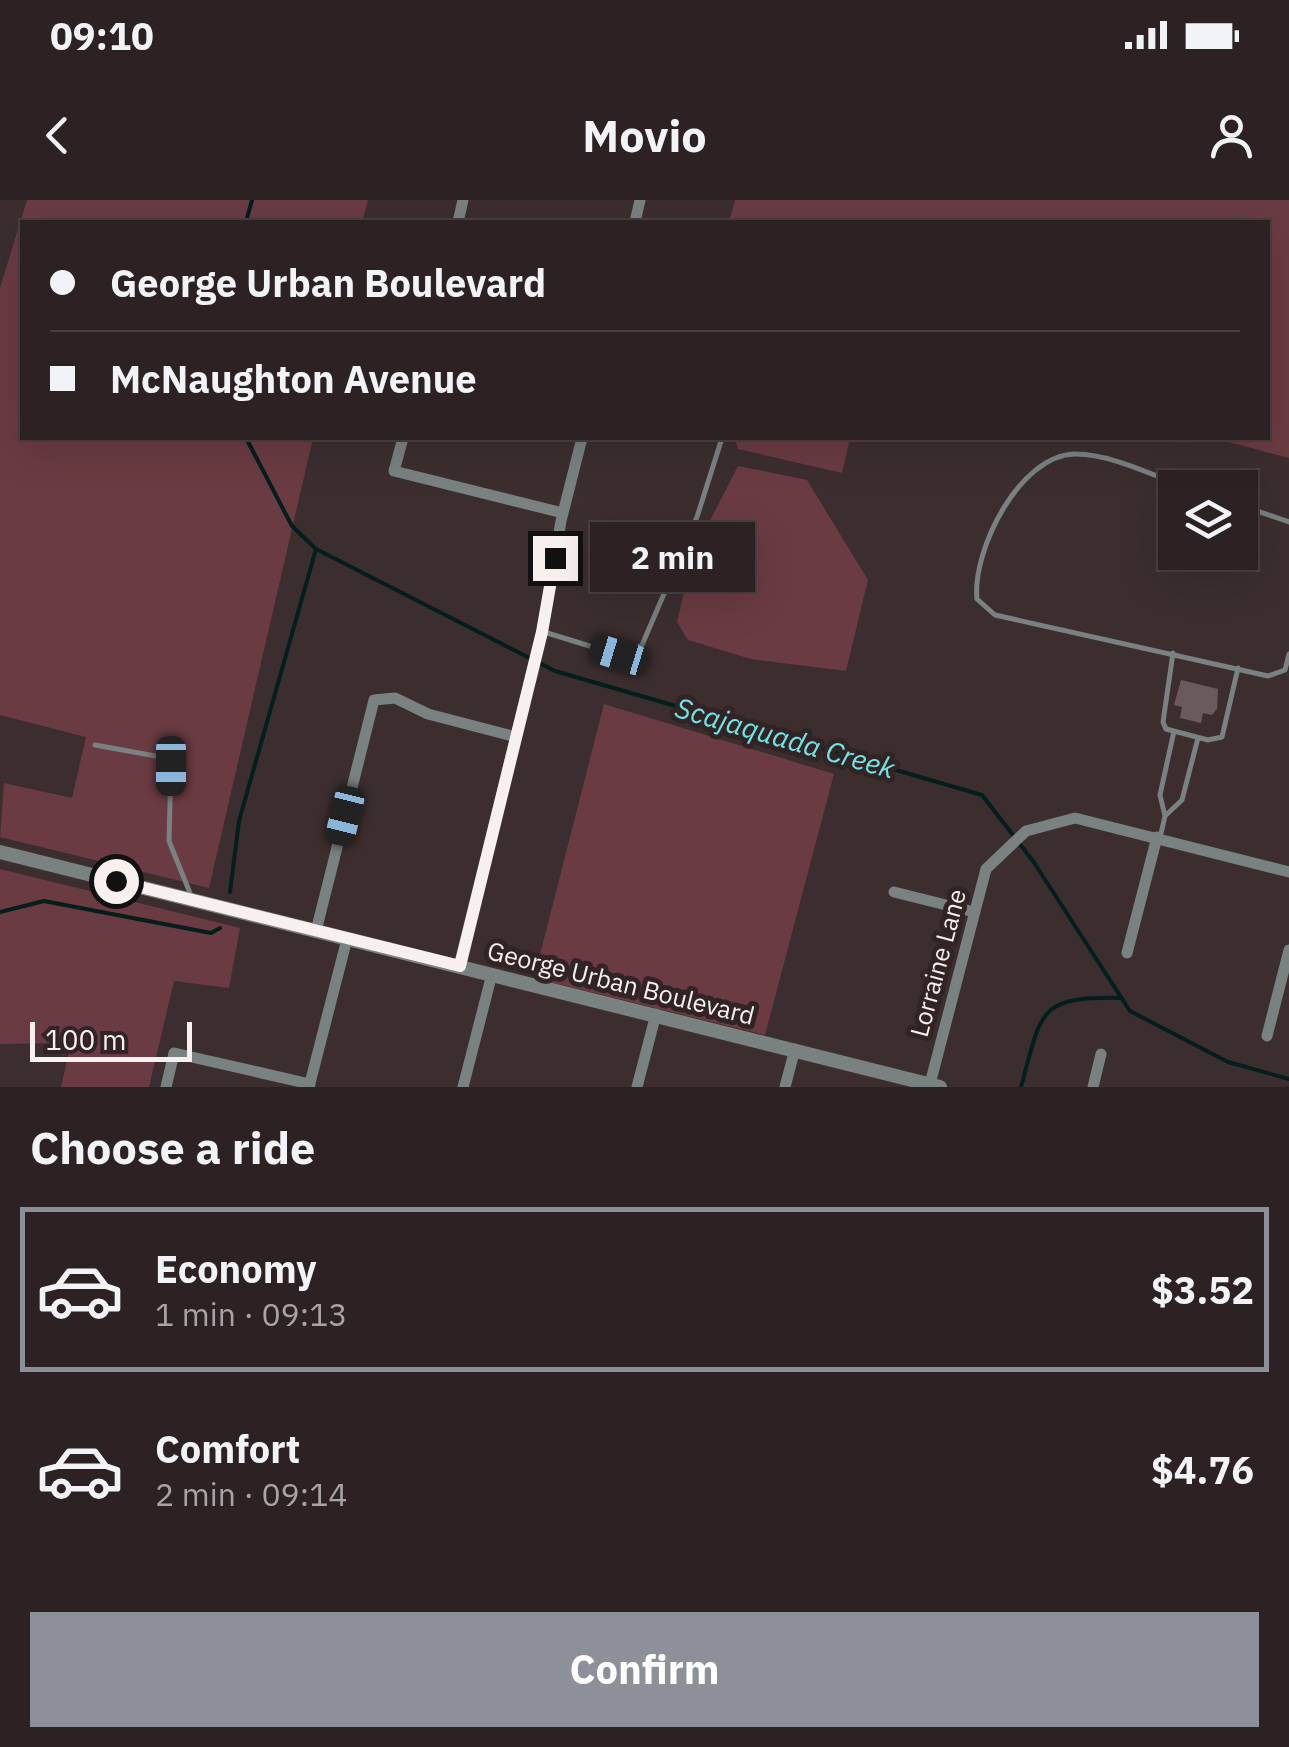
<!DOCTYPE html>
<html lang="en">
<head>
<meta charset="utf-8">
<style>
  :root { --surface:#2d2223; --page:#392f30; --text:#f1f3f6; --muted:#a7a4a6; --line:#483f41; --accent:#8c9099 }
  body { margin:0; font-family:"IBM Plex Sans",sans-serif; background:var(--page); color:var(--text); height:100vh; display:flex; flex-direction:column; font-size:38px; white-space:nowrap }
  * { box-sizing:border-box; margin:0 }
  p { font-size:32px; color:var(--muted) }
  .icon { flex:none; width:55px; height:55px; fill:none; stroke:currentColor; stroke-width:2; stroke-linecap:round; stroke-linejoin:round }
  .map { position:relative; height:887px; overflow:hidden }
  .panel { display:flex; flex-direction:column; background:var(--surface); flex:1 }
  .panel>* { flex:none }
  .hud { position:absolute; left:20px; top:20px; width:1250px; height:220px; border-radius:0px; box-shadow:0 10px 40px #0002,0 0 0 2px var(--line); display:grid; align-content:center; height:220px; padding:0 30px; background:var(--surface) }
  .controls { position:absolute; left:1158px; top:270px; display:grid; gap:20px }
  .controls a { display:grid; place-items:center; width:100px; height:100px; border-radius:0px; background:var(--surface); box-shadow:0 10px 40px #0002,0 0 0 2px var(--line); font-size:50px }
  .scale { position:absolute; left:30px; bottom:25px; width:162px; box-sizing:border-box; padding-left:10px; border:5px solid #f8efef; border-top:0; font-size:28px; line-height:35px; white-space:nowrap; color:#f8efef; -webkit-text-stroke:8px #322425; paint-order:stroke }
  .end { position:absolute; width:45px; height:45px; margin:-22px; border:12px solid #f8efef; background:#111; box-shadow:0 0 0 5px #111 }
  .from { border-radius:50% }
  .bubble { position:absolute; height:70px; border-radius:0px; background:var(--surface); box-shadow:0 10px 40px #0002,0 0 0 2px var(--line); font-size:32px; font-weight:800; line-height:70px; text-align:center }
  .car { position:absolute; width:30px; height:60px; margin:-30px -15px; border-radius:12px; box-shadow:0 0 8px 2px #0007; background:linear-gradient(#222 24%,#8ab4d8 0 40%,#222 0 76%,#8ab4d8 0 86%,#222 0) }
  .hud b { display:flex; align-items:center; gap:35px; height:95px; font-size:38px }
  .hud b+b { border-top:2px solid var(--line) }
  .hud i { width:25px; height:25px; background:var(--text) }
  ul { padding:0; list-style:none }
  li { display:flex; align-items:center; gap:30px; height:165px; margin:0 20px 15px; padding:0 10px; border:5px solid transparent; border-radius:0px }
  li div { flex:1 }
  li b { display:block; font-size:38px }
  li em { font-style:normal; font-weight:800 }
  li.selected { border-color:var(--accent) }
  li>.icon { width:90px; height:90px; stroke-width:1.5 }
  h2 { padding:0 30px; font-size:45px; line-height:120px }
  .cta { display:flex; gap:20px; margin-top:auto; padding:20px 30px }
  .cta a { flex:1; height:115px; border-radius:0px; background:var(--accent); color:#fff; font-size:40px; font-weight:800; line-height:115px; text-align:center }
  .status { display:flex; justify-content:space-between; align-items:center; height:70px; padding:0 50px; background:var(--surface); direction:ltr }
  .status svg { height:28px; fill:currentColor }
  header { display:flex; justify-content:space-between; align-items:center; height:130px; padding:0 30px; background:var(--surface); font-size:45px; font-weight:800 }
  .map>svg:first-child { display:block }
  .green { fill:#6a3b42 }
  .lines { fill:none; stroke-linecap:round; stroke-linejoin:round }
  .stream { stroke:#041d1d; stroke-width:4 }
  .building { fill:#6a5a5c }
  .service { stroke:#798181; stroke-width:5 }
  .minor { stroke:#798181; stroke-width:11 }
  .tertiary { stroke:#798181; stroke-width:14 }
  .route { stroke:#f8efef; stroke-width:12 }
  .labels { text-anchor:middle; stroke-width:10; stroke-linejoin:round; paint-order:stroke }
  .street-label { font-size:25px; fill:#f8efef; stroke:#322425 }
  .water-label { font-size:28px; font-style:italic; fill:#6fe6e7; stroke:#322425 }
</style>
</head>
<body>
<div class="status"><b>09:10</b><svg viewBox="0 0 49 12"><path d="M0 12V9h3v3zM5 12V6h3v6zM10 12V3h3v9zM15 12V0h3v12zM26 1h20v11H26zM47 4h2v5h-2z"/></svg></div>
<header><svg class="icon" aria-label="back" viewBox="0 0 24 24"><path d="M15 5l-7 7 7 7"/></svg>Movio<svg class="icon" aria-label="person" viewBox="0 0 24 24"><circle cx="12" cy="8" r="4"/><path d="M4 21q1-7 8-7t8 7"/></svg></header>
<div class="map">
<svg width="1289" height="887" viewBox="0 0 1289 887">
  <rect width="100%" height="100%" fill="#3c2e2f"/>
  <path class="green" d="M27,0H368L362,22H22V238H313L209,688L0,637L4,583L72,598L86,537L0,515V88Z
    M735,0H1289V258L1214,238H1268V22H729Z
    M735,238H850L842,273L738,249Z
    M738,266L807,280L868,380L846,471L751,459L688,440L677,422L693,354Z
    M604,504L834,574L765,835L534,778Z
    M0,669L240,728L229,788L174,781L149,887H61L71,843L0,844Z"/>
  <g class="lines">
    <path class="stream" d="M246,22L252,0
      M246,238L292,326L316,349L555,471L982,595L1033,661L1130,811L1228,862L1289,879
      M230,692L239,621L316,349
      M0,712L44,701L211,733L220,728
      M1021,887C1042,811 1037,796 1122,798"/>
  </g>
  <path class="building" d="M1181,480L1218,489L1217,509L1212,515L1203,513L1201,523L1180,518L1182,507L1174,505Z"/>
  <g class="lines">
    <path class="service" d="M1188,288C1154,276 1112,254 1075,254C1019,255 972,351 977,399L995,415L1268,476L1285,470L1289,454
      M1240,305L1289,322
      M544,432L619,455L642,445L697,317L722,238
      M1173,453L1163,522L1166,529L1208,540L1222,537L1238,468
      M95,545L161,557L171,567L169,641L192,698
      M1165,616L1182,600L1198,538
      M1160,638L1165,616L1160,595L1174,531"/>
    <path class="minor" d="M458,22L463,0
      M635,22L640,0
      M403,238L394,271L563,313
      M894,692L974,712
      M316,731L374,500L395,498L428,514L516,537
      M1127,753L1157,637
      M459,766L542,432L561,321L582,238
      M1267,836L1289,750
      M930,884L986,669L1026,631L1075,618L1289,672
      M166,887L174,853L310,884
      M309,887L347,739
      M463,887L492,774
      M637,887L656,814
      M785,887L795,849
      M1093,887L1101,854"/>
    <path class="tertiary" d="M0,652L940,887"/>
  </g>
  <g class="lines">
    <path class="route" d="M116,681L460,766L542,432L555,358"/>
  </g>
  <g class="labels">
    <g class="street-label">
      <text transform="translate(938 763) rotate(-75)" y="9">Lorraine Lane</text>
      <text transform="translate(621 783) rotate(14)" y="9">George Urban Boulevard</text>
    </g>
    <g class="water-label">
      <text transform="translate(785 538) rotate(16)" y="10">Scajaquada Creek</text>
    </g>
  </g>
</svg>
<div class="controls">
<a><svg class="icon" aria-label="layers" viewBox="0 0 24 24"><path d="M12 4l9 5-9 5-9-5zM3 14l9 5 9-5"/></svg></a>
</div>
<div class="scale">100 m</div>
<i class="end from" style="left:116px;top:681px"></i>
<i class="end" style="left:555px;top:358px"></i>
<div class="bubble" style="left:590px;top:322px;width:165px">2 min</div>
<i class="car" style="left:619px;top:455px;rotate:287deg"></i>
<i class="car" style="left:171px;top:566px;rotate:180deg"></i>
<i class="car" style="left:345px;top:616px;rotate:194deg"></i>
<div class="hud">
<b><i class="from"></i>George Urban Boulevard</b>
<b><i></i>McNaughton Avenue</b>
</div>
</div>
<section class="panel">
<h2>Choose a ride</h2>
<ul>
<li class="selected"><svg class="icon" aria-label="car" viewBox="0 0 24 24"><path d="M5 17H2v-5l4-1 3-4h7l3 4 3 1v5h-3M9 17h6M6 11h13"/><circle cx="7" cy="17" r="2"/><circle cx="17" cy="17" r="2"/></svg><div><b>Economy</b><p>1 min · 09:13</p></div><em>$3.52</em></li>
<li><svg class="icon" aria-label="car" viewBox="0 0 24 24"><path d="M5 17H2v-5l4-1 3-4h7l3 4 3 1v5h-3M9 17h6M6 11h13"/><circle cx="7" cy="17" r="2"/><circle cx="17" cy="17" r="2"/></svg><div><b>Comfort</b><p>2 min · 09:14</p></div><em>$4.76</em></li>
</ul>
<div class="cta"><a>Confirm</a></div>
</section>
</body>
</html>
